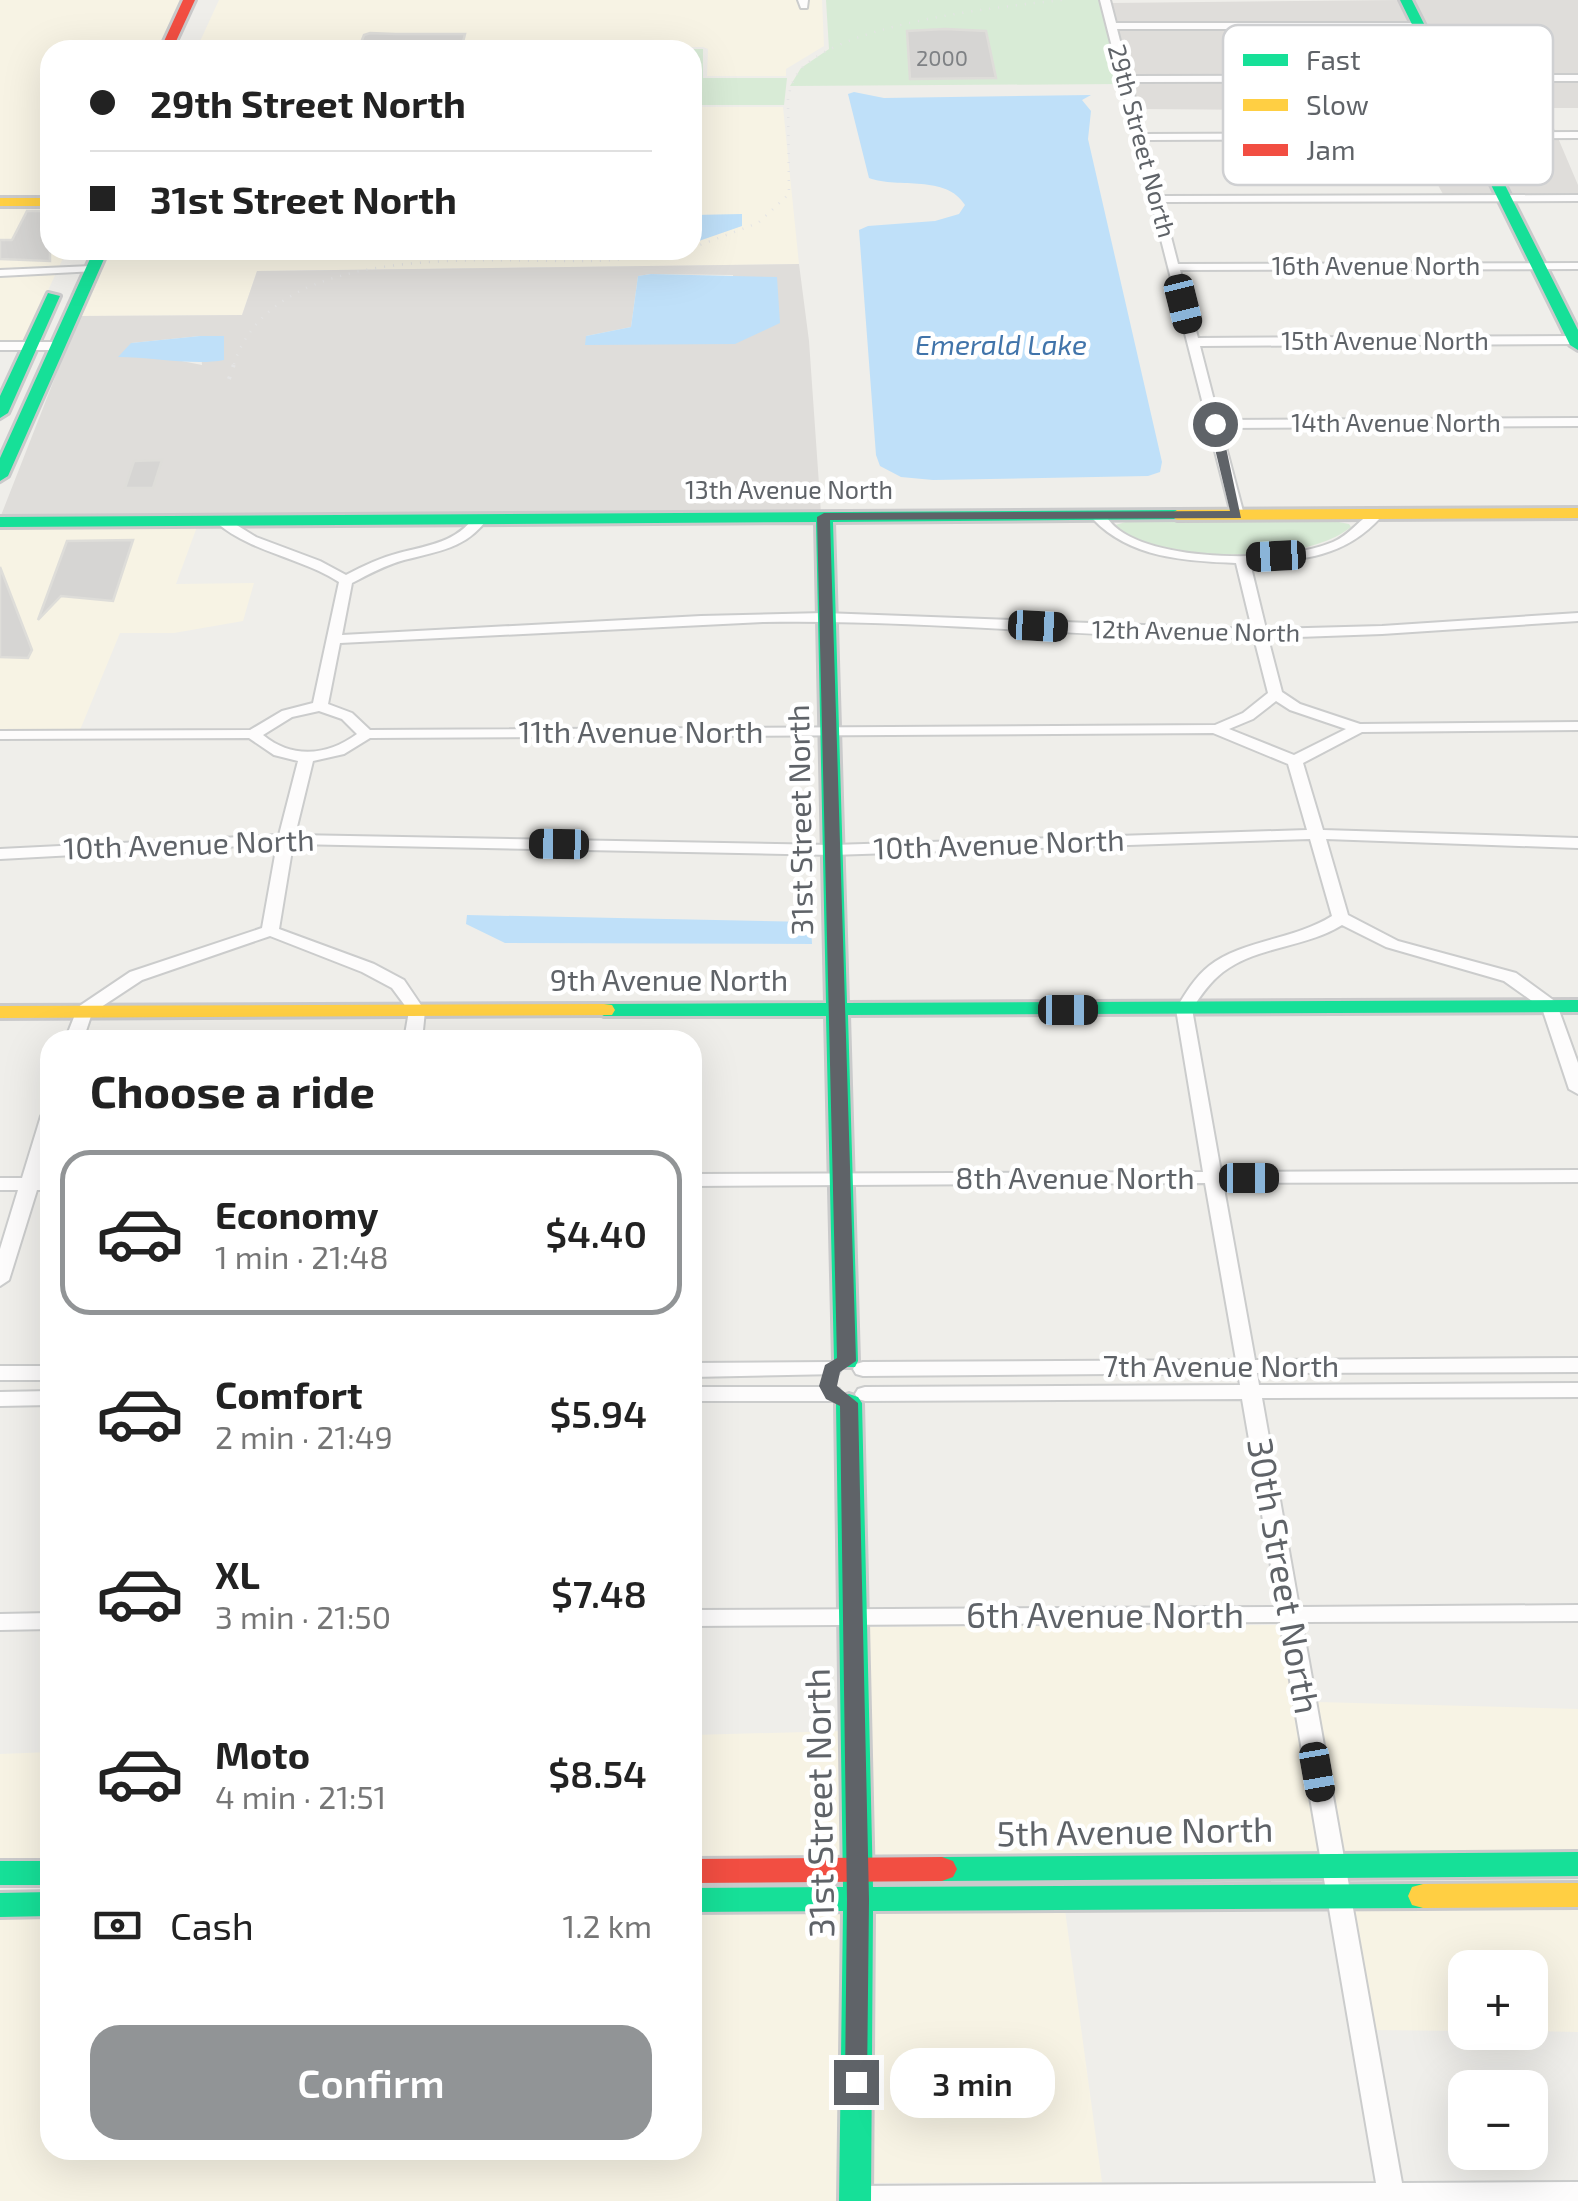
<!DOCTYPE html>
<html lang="en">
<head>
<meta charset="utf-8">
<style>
  :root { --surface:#fff; --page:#f6f6f6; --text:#222; --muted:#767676; --line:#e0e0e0; --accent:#919496 }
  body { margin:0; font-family:"Exo 2",sans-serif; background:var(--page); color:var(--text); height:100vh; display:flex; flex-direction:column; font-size:38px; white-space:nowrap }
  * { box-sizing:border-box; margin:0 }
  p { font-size:32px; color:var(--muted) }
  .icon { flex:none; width:55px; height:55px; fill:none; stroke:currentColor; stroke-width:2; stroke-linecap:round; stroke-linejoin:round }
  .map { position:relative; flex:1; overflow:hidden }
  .drawer { position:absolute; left:40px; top:1030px; width:662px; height:1130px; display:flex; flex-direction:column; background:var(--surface); border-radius:30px; box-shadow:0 10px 40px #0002 }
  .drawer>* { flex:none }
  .banner { position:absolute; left:40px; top:40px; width:662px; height:220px; border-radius:30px; box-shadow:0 10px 40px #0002; display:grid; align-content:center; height:220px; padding:0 50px; background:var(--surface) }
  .tools { position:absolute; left:1448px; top:1950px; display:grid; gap:20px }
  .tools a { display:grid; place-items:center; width:100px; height:100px; border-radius:20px; background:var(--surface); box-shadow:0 10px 40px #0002; font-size:50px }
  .end { position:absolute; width:45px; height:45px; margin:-22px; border:12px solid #5f6368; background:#fff; box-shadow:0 0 0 5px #fff }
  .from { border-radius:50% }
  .bubble { position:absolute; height:70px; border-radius:30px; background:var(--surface); box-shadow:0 10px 40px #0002; font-size:32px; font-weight:600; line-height:70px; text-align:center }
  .car { position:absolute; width:30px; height:60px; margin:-30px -15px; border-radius:12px; box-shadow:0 0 8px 2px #0007; background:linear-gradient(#222 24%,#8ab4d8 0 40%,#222 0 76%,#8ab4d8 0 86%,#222 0) }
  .banner b { display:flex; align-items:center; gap:35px; height:95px; font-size:38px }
  .banner b+b { border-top:2px solid var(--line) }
  .banner i { width:25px; height:25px; background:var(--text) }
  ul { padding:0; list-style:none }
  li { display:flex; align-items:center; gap:30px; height:165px; margin:0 20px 15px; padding:0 30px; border:5px solid transparent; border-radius:30px }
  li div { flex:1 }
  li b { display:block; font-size:38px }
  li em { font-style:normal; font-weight:600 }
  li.selected { border-color:var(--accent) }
  li>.icon { width:90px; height:90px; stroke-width:1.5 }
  h2 { padding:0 50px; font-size:45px; line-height:120px }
  .pay { display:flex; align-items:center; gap:25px; height:110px; padding:0 50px; font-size:38px }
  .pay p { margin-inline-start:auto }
  .action { display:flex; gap:20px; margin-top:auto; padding:20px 50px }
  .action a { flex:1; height:115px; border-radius:30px; background:var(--accent); color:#fff; font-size:40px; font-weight:600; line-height:115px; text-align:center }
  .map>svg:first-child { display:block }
  .commercial { fill:#f7f3e4 }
  .industrial { fill:#dfddda; fill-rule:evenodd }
  .green { fill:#d8ebd6 }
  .water { fill:#bfe0f9 }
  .building { fill:#d6d5d3; stroke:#deddd9; stroke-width:2.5 }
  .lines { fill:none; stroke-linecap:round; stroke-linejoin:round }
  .street-casing { stroke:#cbcccc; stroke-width:4 }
  .fast-casing { stroke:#cacacb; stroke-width:6 }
  .slow-casing { stroke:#cacacb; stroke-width:6 }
  .jam-casing { stroke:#cacacb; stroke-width:6 }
  .street { fill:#fdfcfc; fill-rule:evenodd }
  .fast { fill:#16e098; fill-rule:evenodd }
  .slow { fill:#ffcf43; fill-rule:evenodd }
  .jam { fill:#f24e42; fill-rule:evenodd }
  .rail-far1 { stroke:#e4e4e4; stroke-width:2.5; stroke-dasharray:1 8; stroke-linecap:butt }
  .rail { stroke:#e4e4e4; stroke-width:4; stroke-dasharray:2.5 10; stroke-linecap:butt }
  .route { fill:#5f6368 }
  .labels { text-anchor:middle; stroke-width:9; stroke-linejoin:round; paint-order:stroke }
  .far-number-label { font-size:22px; fill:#7e8184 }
  .far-street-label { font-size:25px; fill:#5f6368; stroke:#fff }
  .far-water-label { font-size:28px; font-style:italic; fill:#4174aa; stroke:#fff }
  .street-label { font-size:30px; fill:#5f6368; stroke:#fff }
  .near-street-label { font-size:35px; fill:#5f6368; stroke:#fff }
  .key { fill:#fff; stroke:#cfd0d2; stroke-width:2.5 }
  .key-label { font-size:28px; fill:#5f6368 }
</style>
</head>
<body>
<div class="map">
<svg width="1578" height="2201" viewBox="0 0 1578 2201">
  <rect width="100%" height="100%" fill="#efeeea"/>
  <path class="commercial" d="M0,0H183L160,50H50V199H0Z
    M219,0H798L799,8H809L808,0H822L824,46L786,69V76H707L708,49L703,47L196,50Z
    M693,107H783L799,264L257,271L242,315L79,316L107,250H692L693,243L741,226L742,215H693Z
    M0,204H50V250H67L59,267L0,270Z
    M56,273L24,343H0V276Z
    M198,524L176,584L254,583L243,621L174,633H120L80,730L0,731V525Z
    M1279,1625L1319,1853L870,1859L863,1627Z
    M1317,1702L1578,1709V1852L1344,1853Z
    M842,1731L844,1859L693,1860L692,1735Z
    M50,1752V1860H0V1754Z
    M1578,1907V2032L1530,2031V1968H1465V2031L1376,2030L1354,1908Z
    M1065,1910L1102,2182L869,2183L871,1912Z
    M693,1912H845L840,2201H0V1916H50V2150H692Z"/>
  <path class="industrial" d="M1401,0L1413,24H1117L1111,3Z
    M1411,0H1578V76H1449Z
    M1118,28H1415L1438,76L1131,77Z
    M1440,80L1466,133L1409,134L1396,111L1140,109L1132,81Z
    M1451,80H1578V108H1545L1556,133H1478Z
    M1412,138H1469L1497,196H1444Z
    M1480,138H1558L1578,185V196H1509Z
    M799,264L809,341L821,513L0,518L79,316L242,315L257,271ZM651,274L733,275L734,344L586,336L631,327L638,276ZM200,336L202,365L161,357L131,343Z"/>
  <path class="green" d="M826,0H1099L1121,84L790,86L801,68L829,49Z
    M703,49V78H787L784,105H693L692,50H601Z
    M1328,520L1349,524L1351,527C1303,566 1162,562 1112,526L1129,521Z"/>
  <path class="water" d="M854,92L884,98L1091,95L1082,100L1091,111L1088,139L1162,462L1160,472L1148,476L933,480L901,477L880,466L876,455L859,230L868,226L935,221L959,214L965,205C946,174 899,189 869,178L848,94Z
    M742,214V226L693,243V215Z
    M651,274L777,277L780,323L735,344L585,345L586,336L631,327L638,276Z
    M200,336H224V360C195,366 151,357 118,357L131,343Z
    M467,915L811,922L812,944L505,943L466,924Z"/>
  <path class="building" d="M945,29L986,31L996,78L910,79L907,31Z
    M370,33L395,34H465L461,50H358L364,35Z
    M27,211H50V261L0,259V240H12Z
    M162,460L153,488H125L134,461Z
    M133,540L113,601L61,596L38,620L67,541Z
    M0,567L32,650L28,658L0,657Z"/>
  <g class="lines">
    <defs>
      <path id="street" d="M798,0H808L807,8H801Z
        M1100,0H1110L1116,23H1419L1424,26L1419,29H1117L1129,76L1578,75V81L1131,82L1144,134L1578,132V138L1146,140L1161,196L1578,195V201L1162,202L1178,264L1578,263V269L1180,270L1198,338L1578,336V344L1200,346L1219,420L1578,418V426L1221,428L1244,515L1237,519L1232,518Z
        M92,266L98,269L96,271L0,276V270Z
        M0,342H58L64,346L58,350H0Z
        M1376,510L1381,511V517C1344,558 1302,560 1250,563L1266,629L1382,626L1578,613V621L1382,634L1268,638L1282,692L1300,704L1360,724L1578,722V730L1362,732L1303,763L1323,830L1578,838V848L1326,839L1348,915L1398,941L1516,973L1556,1002L1578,1063V1094L1569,1089L1542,1008L1504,981L1386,947L1342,925C1305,948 1257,946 1223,972C1210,982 1201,995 1192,1009L1221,1172L1578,1170V1182L1223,1183L1255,1360L1578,1358V1372L1257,1373L1259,1385L1578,1383V1397L1262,1398L1299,1607L1578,1605V1621L1302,1622L1402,2183L1578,2182V2201H844L842,2197L846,2189L855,2186L1376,2183L1280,1622L692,1626V1610L1278,1607L1242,1399L865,1401L858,1399L855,1394L858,1389L865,1387L1240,1385L1238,1373L863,1376L856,1374L853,1369L856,1364L863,1362L1236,1360L1205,1183L692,1186V1174L1203,1172L1176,1009C1185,994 1195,977 1209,966C1242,940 1294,940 1332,916L1310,839L832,855L293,844L279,929L374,964L404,980L425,1011L422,1040H404L409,1011L392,988L362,972L270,936L142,980L92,1013L83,1040H65L78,1007L130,972L262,928L277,844L0,859V849L279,835L298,761L274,755L249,738L0,739V731L250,730L282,711L313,703L339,582C300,557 253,553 217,523V517L222,516L256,537L320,561L346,575C363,566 380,558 399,553C429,545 456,543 476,515H486L488,518C466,549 438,551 404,560C386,565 369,574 352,583L342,635L701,616L824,613L1252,629L1236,563C1185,561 1130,558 1093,519V513H1103C1108,519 1113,526 1119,530C1162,562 1284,563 1333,542C1350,535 1360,518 1376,510ZM763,622C927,619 1090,639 1254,638L1268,693L1243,713L1215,725L370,730L352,713L328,704L340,643ZM1276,701L1290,710L1346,729L1294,755L1229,729L1253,719ZM319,711L342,719L357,734C327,756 292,759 263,735L292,717ZM1213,733L1288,764L1307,830L832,845L295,835L313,761L344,754L370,738Z
        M50,1111V1145L40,1178H50V1190H37L9,1280L0,1286V1249L18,1190H0V1178H22L41,1116Z
        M831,1362L838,1364L841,1369L838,1374L692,1377V1363Z
        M0,1366H50V1380H0Z
        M692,1387H832L839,1389L842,1394L839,1399L832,1401H692Z
        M50,1391V1405L0,1406V1392Z
        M50,1613V1629L0,1630V1614Z"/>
      <path id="fast" d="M1400,0H1412L1578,330V350L1570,345Z
        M94,250H108L8,476L0,481V458Z
        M48,293L60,296L8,413L0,418V396Z
        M1177,510L1183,511V519L833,522L847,1003L1578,1000V1012L848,1015L858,1361L855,1367H837L834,1361L826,1016H604L593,1010L604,1004L826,1003L816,522L0,527V517Z
        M849,1394L858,1397L862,1403L873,1887L1423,1884L1434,1887L1438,1896L1434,1905L1423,1908L873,1911L871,2201H839L843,1911L692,1912V1888L843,1887L836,1403L840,1397Z
        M1578,1852V1876L942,1881L931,1877L927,1869L931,1861L942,1857Z
        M0,1861H50V1885H0Z
        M50,1892V1916L0,1917V1893Z"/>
      <path id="slow" d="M0,198H50V206H0Z
        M1578,508V518L1177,520L1169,515L1177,510Z
        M604,1004L612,1005L615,1010L612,1015L0,1018V1006Z
        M1578,1883V1907L1423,1908L1412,1905L1408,1896L1412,1887L1423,1884Z"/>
      <path id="jam" d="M183,0H195L172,50H160Z
        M942,1857L953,1861L957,1869L953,1877L942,1881L692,1883V1859Z"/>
    </defs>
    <use href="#street" class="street-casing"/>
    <use href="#fast" class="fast-casing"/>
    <use href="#slow" class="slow-casing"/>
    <use href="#jam" class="jam-casing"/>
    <use href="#street" class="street"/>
    <use href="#fast" class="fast"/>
    <use href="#slow" class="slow"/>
    <use href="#jam" class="jam"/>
    <path class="rail-far1" d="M692,248L758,223L789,194L788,99C790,87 795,74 804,66C854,22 997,7 1063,0
      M234,364C275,238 488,263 593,261C623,260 654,256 684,250"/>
    <path class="rail" d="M229,379L235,361"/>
  </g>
  <path class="route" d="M1215,420L1221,424L1241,518L830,520L856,1361L840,1372L837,1386L858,1403L869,1900L867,2082L864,2089H848L845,2082L847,1900L840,1406L826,1399L819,1386L825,1365L837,1358L817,517L824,513L1230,511L1209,424Z"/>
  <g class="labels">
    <g class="far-number-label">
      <text x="942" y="66">2000</text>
    </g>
    <g class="far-street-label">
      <text transform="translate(1142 141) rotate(75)" y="9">29th Street North</text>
      <text x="1376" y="275">16th Avenue North</text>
      <text x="1385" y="350">15th Avenue North</text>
      <text x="1396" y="432">14th Avenue North</text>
      <text x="789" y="499">13th Avenue North</text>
      <text transform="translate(1196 631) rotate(1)" y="9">12th Avenue North</text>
    </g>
    <g class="far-water-label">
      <text x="1001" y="355">Emerald Lake</text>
    </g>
    <g class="street-label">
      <text x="641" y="743">11th Avenue North</text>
      <text transform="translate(801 820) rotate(-91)" y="10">31st Street North</text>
      <text transform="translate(189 845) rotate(-2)" y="10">10th Avenue North</text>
      <text transform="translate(999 845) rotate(-2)" y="10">10th Avenue North</text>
      <text x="669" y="991">9th Avenue North</text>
      <text x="1075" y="1189">8th Avenue North</text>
      <text x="1221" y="1377">7th Avenue North</text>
    </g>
    <g class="near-street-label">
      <text transform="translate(1283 1576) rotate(80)" y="12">30th Street North</text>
      <text x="1105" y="1628">6th Avenue North</text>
      <text transform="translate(820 1803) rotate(-91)" y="12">31st Street North</text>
      <text transform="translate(1135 1832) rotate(-1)" y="12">5th Avenue North</text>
    </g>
  </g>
  <rect x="1223" y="25" width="330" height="160" rx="15" class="key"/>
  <rect x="1243" y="54" width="45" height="12" fill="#16e098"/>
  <rect x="1243" y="99" width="45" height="12" fill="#ffcf43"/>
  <rect x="1243" y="144" width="45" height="12" fill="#f24e42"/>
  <g class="key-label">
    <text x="1306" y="70">Fast</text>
    <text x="1306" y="115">Slow</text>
    <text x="1306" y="160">Jam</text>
  </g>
</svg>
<div class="tools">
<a>+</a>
<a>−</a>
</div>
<i class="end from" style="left:1215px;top:424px"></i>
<i class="end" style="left:856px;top:2082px"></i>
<div class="bubble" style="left:890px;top:2048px;width:165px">3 min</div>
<i class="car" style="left:1183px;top:304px;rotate:166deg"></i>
<i class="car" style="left:1276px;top:556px;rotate:267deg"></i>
<i class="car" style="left:1038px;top:626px;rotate:93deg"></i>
<i class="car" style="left:559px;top:844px;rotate:271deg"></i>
<i class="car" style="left:1068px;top:1010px;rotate:90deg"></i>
<i class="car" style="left:1249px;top:1178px;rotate:90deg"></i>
<i class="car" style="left:1317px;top:1772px;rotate:170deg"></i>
<div class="banner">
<b><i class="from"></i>29th Street North</b>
<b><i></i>31st Street North</b>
</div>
<section class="drawer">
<h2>Choose a ride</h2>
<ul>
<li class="selected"><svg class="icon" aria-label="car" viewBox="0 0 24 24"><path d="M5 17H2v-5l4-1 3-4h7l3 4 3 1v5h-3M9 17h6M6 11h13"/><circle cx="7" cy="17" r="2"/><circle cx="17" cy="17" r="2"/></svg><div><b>Economy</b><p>1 min · 21:48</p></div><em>$4.40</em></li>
<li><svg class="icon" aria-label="car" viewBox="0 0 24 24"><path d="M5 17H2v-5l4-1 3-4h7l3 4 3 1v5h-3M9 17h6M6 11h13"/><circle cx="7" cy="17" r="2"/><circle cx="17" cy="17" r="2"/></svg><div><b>Comfort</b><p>2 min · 21:49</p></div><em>$5.94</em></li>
<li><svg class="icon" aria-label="car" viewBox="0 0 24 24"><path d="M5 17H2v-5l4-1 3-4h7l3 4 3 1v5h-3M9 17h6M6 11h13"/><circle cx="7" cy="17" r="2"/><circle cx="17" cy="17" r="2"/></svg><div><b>XL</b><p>3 min · 21:50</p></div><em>$7.48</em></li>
<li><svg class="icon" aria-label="car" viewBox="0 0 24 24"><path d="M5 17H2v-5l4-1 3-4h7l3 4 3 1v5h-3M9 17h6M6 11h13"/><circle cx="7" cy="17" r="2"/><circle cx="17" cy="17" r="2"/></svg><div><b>Moto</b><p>4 min · 21:51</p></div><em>$8.54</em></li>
</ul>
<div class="pay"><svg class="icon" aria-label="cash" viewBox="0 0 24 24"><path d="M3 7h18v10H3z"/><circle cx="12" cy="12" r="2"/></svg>Cash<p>1.2 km</p></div>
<div class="action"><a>Confirm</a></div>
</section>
</div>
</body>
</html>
